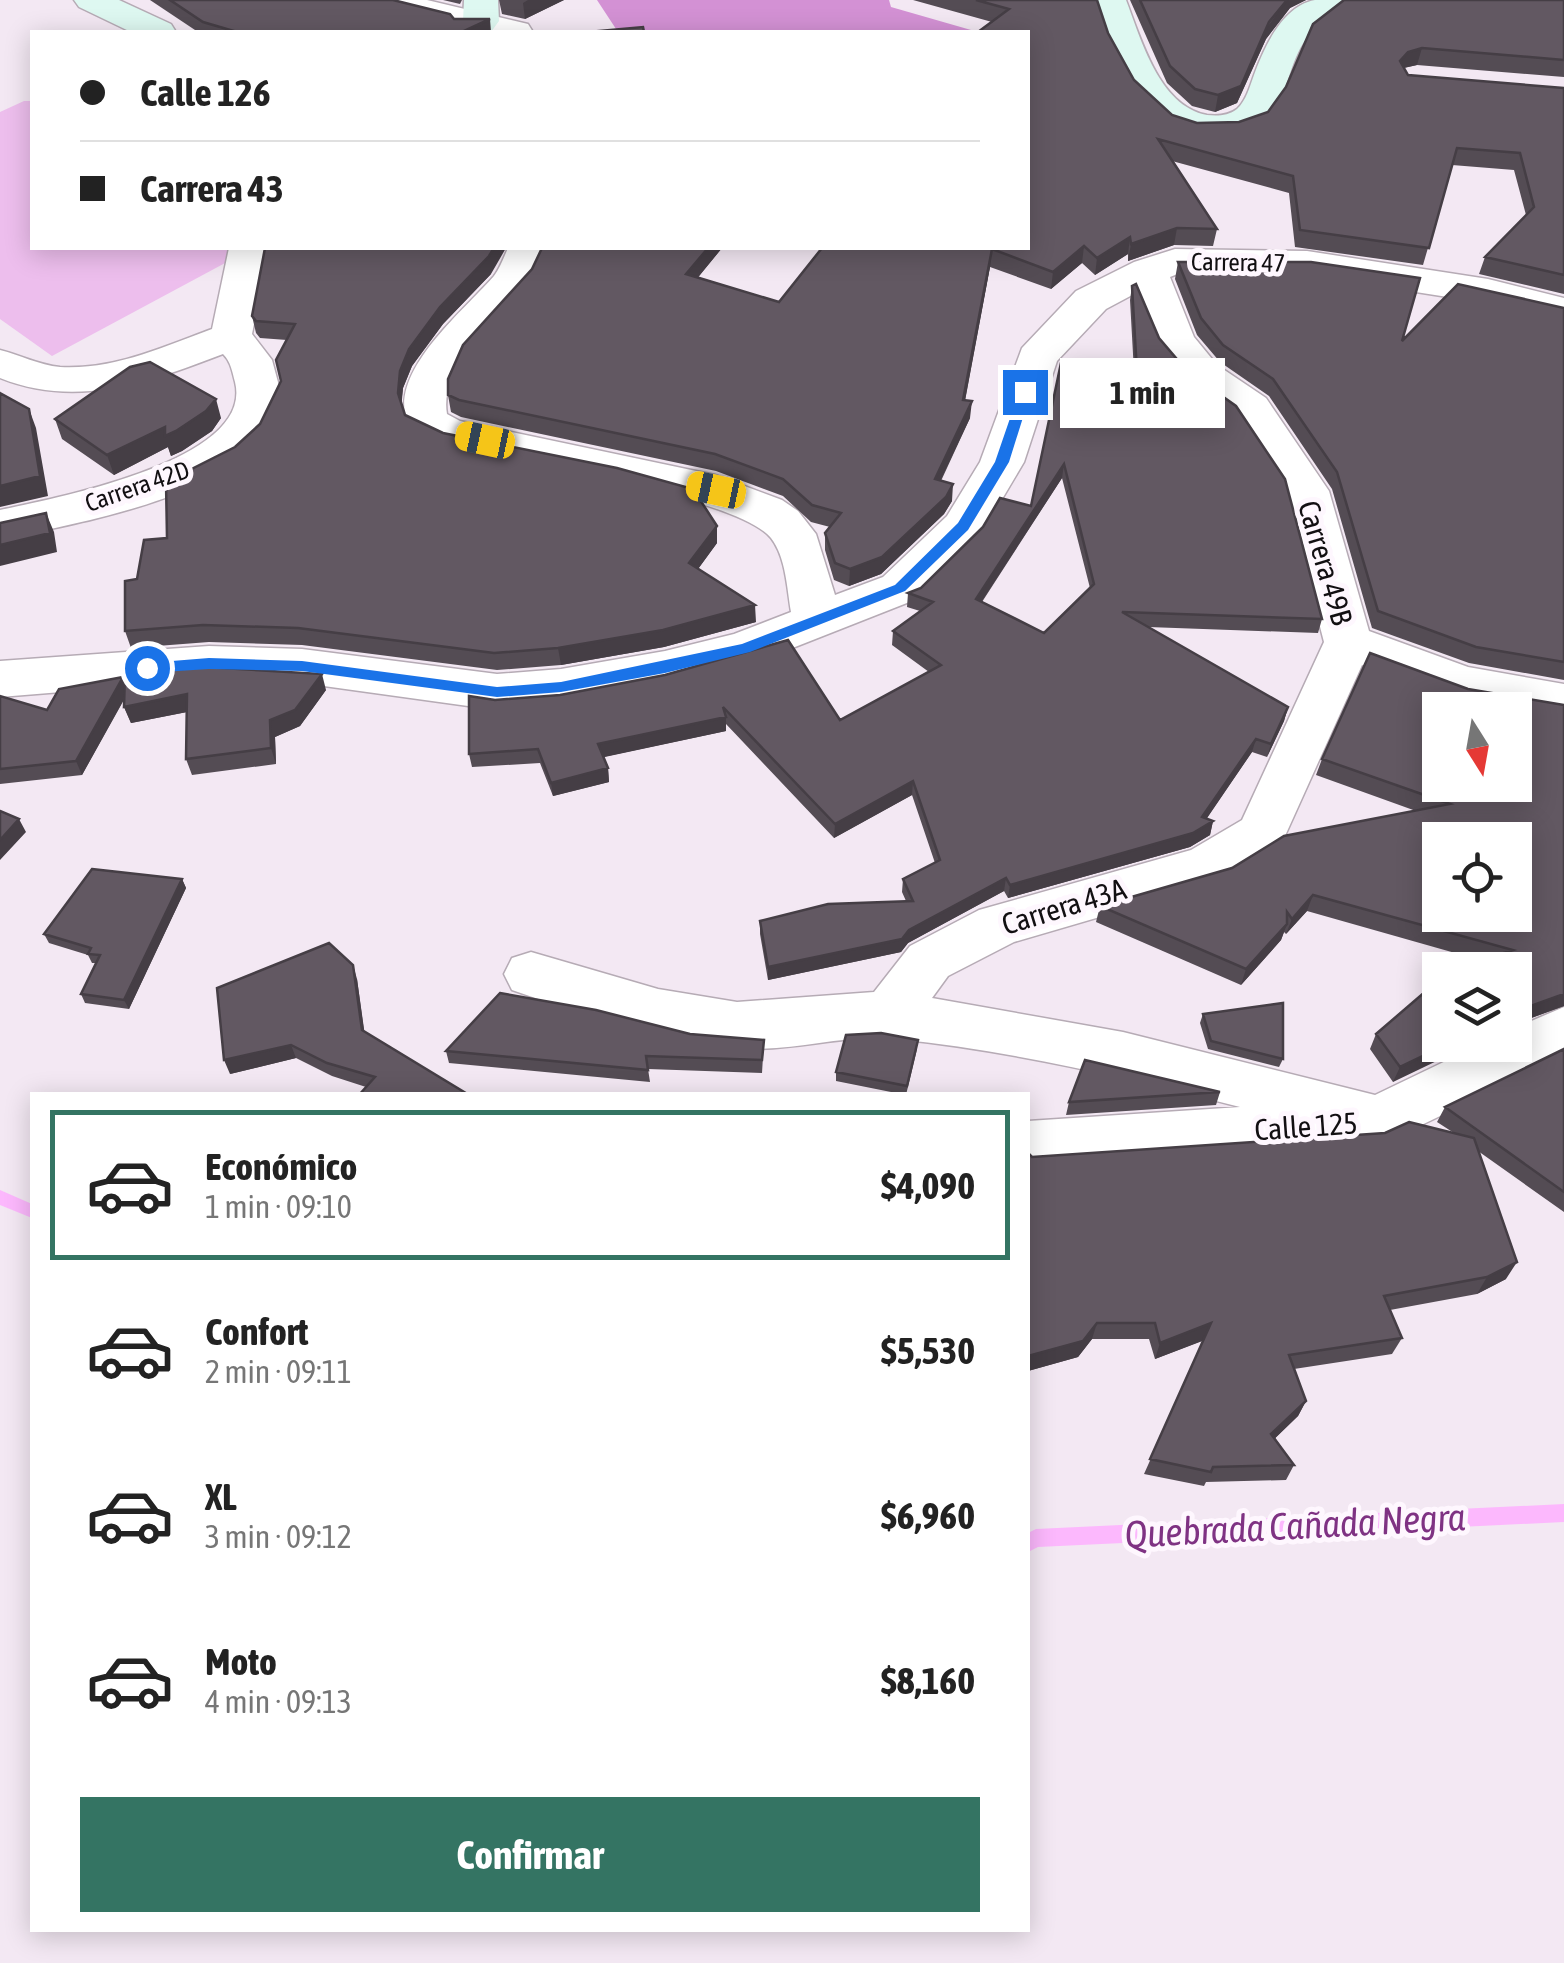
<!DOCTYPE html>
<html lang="es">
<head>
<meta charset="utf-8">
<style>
  :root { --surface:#fff; --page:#f2f2f2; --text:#222; --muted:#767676; --line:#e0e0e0; --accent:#347463 }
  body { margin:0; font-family:"Asap Condensed",sans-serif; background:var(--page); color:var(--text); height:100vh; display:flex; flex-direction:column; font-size:38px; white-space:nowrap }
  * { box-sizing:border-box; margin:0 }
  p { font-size:32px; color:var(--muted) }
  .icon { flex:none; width:55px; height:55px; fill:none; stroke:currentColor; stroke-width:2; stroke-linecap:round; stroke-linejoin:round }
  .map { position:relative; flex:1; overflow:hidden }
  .details { position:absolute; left:30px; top:1092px; width:1000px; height:840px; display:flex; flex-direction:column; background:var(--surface); border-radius:0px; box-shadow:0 5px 25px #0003 }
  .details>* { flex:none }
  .hud { position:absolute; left:30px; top:30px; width:1000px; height:220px; border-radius:0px; box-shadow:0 5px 25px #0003; display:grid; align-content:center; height:220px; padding:0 50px; background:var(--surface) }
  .needle { width:65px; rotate:169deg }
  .tools { position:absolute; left:1422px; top:692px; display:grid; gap:20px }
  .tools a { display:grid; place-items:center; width:110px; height:110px; border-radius:0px; background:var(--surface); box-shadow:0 5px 25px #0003; font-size:50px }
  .end { position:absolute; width:45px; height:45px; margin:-22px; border:12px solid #1a73e8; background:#fff; box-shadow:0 0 0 5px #fff }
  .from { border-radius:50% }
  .bubble { position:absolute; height:70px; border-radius:0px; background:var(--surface); box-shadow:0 5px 25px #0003; font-size:32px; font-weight:700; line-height:70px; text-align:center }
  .car { position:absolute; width:30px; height:60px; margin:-30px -15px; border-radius:12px; box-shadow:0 0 8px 2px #0007; background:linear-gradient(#f5c518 24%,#345 0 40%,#f5c518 0 76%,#345 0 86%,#f5c518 0) }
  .hud b { display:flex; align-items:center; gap:35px; height:95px; font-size:38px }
  .hud b+b { border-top:2px solid var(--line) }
  .hud i { width:25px; height:25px; background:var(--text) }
  ul { padding:18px 0 0; list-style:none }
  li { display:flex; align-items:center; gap:30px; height:150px; margin:0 20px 15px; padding:0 30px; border:5px solid transparent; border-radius:0px }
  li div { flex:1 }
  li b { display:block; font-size:38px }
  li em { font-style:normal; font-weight:700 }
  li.on { border-color:var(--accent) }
  li>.icon { width:90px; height:90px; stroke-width:1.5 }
  .action { display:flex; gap:20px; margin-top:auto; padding:20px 50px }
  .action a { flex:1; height:115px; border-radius:0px; background:var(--accent); color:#fff; font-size:40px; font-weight:700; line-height:115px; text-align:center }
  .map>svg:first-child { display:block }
  .green { fill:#edbeed }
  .forest { fill:#d391d4 }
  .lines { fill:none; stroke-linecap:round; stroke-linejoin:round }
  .stream { fill:#fcb8fd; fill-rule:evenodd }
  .street-casing { stroke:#b6abb5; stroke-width:3 }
  .secondary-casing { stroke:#b6abb5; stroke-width:3 }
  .street { fill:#fff; fill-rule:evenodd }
  .secondary { fill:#def8f1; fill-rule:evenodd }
  .wall { fill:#544c54; fill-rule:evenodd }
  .shaded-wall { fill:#453e45 }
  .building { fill:#625862; stroke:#453e45; stroke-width:2.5; fill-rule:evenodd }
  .route { fill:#1a73e8 }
  .labels { text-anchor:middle; stroke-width:10; stroke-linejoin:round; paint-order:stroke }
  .far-street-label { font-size:25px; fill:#120f12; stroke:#fef7fe }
  .street-label { font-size:30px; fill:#120f12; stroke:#fef7fe }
  .near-water-label { font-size:38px; font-style:italic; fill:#7f3283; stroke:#fef7fe }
</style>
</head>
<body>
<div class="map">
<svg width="1564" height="1963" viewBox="0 0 1564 1963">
  <rect width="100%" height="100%" fill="#f3e8f3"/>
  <path class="green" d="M24,101H32V248H227V262L52,356L0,319V112Z"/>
  <path class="forest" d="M597,0H889L891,7L978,32H618Z"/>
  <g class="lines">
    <path class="stream" d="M0,1190L32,1204V1218L0,1205Z
      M1564,1504V1522L1038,1547L1028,1552V1533L1036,1529Z"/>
    <defs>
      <path id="street" d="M367,0H427L528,24L533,32H474L372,7Z
        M229,248H269L252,334L272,360L282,397C276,411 272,428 262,439C207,502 79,522 0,540V510C54,498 255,461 235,382C232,371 231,362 223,354C150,382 77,409 0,378V350C20,355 39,365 60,367C114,370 163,347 212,329Z
        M508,248H548C543,260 539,273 531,284C504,318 438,365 447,414L460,421L715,475L782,500L798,511L816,534L835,595L883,577L947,516L980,462L1022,348L1076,291L1134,262L1175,249L1307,251L1488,279L1564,298V324L1486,303L1307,275L1180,273L1170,277L1194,337L1217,365L1266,398L1329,491L1369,631L1468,667L1564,684V720L1462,702L1362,665L1280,847L1226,880L1014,942L948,976L932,998L1123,1032L1375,1095L1479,1045H1515V1028L1564,1007V1056L1376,1147L1028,1171V1121L1240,1107C1127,1078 1013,1051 897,1039C849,1034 802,1049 754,1049C671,1048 589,1016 512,990L504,974L512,958L531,952L658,989L737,1002L874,992L910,946L979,910L1191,850L1242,820L1324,642L1285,492L1236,418L1187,383L1159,350L1136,293L1106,309L1057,361L1024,462L979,538L917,599L762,660L665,685L561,705L497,710L302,683L209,680L0,697V661L209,646L302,649L497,674L561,669L665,651L734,634L791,612C787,589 786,557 771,538C738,497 508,460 447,446L412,431C378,379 464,311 494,276C500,268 504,257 508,248Z"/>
      <path id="secondary" d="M74,0H119L171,24L176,32H131L79,7Z
        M464,0H498L499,21L491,32H456L463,21Z
        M1092,0H1126C1141,39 1159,106 1207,115C1217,116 1228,116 1237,109C1246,101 1250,86 1254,75C1264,48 1282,6 1315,0C1327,0 1341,0 1353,0C1342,17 1319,22 1306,39C1288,64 1288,98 1266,122C1256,133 1238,136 1223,137C1143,148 1112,60 1092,0Z"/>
    </defs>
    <use href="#street" class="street-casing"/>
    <use href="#secondary" class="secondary-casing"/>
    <use href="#street" class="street"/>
    <use href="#secondary" class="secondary"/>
  </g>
  <path class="wall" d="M150,0H393L491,32H198Z
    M443,0H462L460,4Z
    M499,0H564L525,19L502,14Z
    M913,0H1097L1108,33L1134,80L1172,115L1197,123L1239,122L1268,112L1286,87L1564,0V77L1417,65L1404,68L1408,75L1564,88V294L1479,274L1485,257L1526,215L1514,170L1452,165L1423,265L1295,247L1289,193L1172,161L1217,229L1213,246L1174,245L1128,261V254L1095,275L1082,263L1051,289L990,267L965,400L970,418L941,481L952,501L944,514L881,574L849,586L834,580L825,550V533L830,527L811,522L783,496L716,471L461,417L451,412L448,395L532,269L542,248H722L698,277L779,302L822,248H1028L992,22Z
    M1130,0H1306L1290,8L1266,39L1237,103L1215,112L1192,106L1167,83Z
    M1178,262L1402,341L1564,308V680L1469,663L1372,628L1332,489L1269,396L1220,362L1197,335L1175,279Z
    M491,274L443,324L412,366L403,388L401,404L405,415L443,433L717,526V543L698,569L756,622L664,647L561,665L497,670L302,645L209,642L131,648L125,631L137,579L235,447L260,424L281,381L287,340L260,338L256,333L252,316Z
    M1132,286L1159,338L1322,619L1318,633L1148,627L1288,707L1284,721L1267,757L1252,752L1206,819L1213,821L1210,835L1190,847L1008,898L1004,891L908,943L901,952L768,980L760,934V921L906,901L902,892L903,879L935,863L912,795L834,838L726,724V731L603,757L608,768L609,782L553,796L540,763L472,767L469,754L495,700L560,695L840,720L929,672L892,645L893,631L920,611L907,607L908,593L921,588L1031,506L1134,372L1130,300ZM1062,478L1090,588L1044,633L982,602Z
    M221,418L212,431L182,451L171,456L168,447L114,475L62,439L55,419Z
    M125,680L326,690L300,726L275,737L276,764L192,775L186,759L187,712L131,723L124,707L125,698L82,775L0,784V696L47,710Z
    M1468,689L1564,1006L1520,1022L1515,1034V970L1307,911L1286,934L1284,932L1281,940L1241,985L1096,922L1100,906L1232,868L1416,811L1316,775L1322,759Z
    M182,879L186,888L129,1009L85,1003L81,994L96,963H92L88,955L49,943L44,934Z
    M357,979L364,1031L469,1095L366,1087L332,1076L296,1058L230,1074Z
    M1203,1014L1283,1059L1279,1067L1208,1049L1200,1023Z
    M690,1034L764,1040L762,1073L648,1069L650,1082L449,1063L446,1051Z
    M1376,1034L1440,1045L1393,1082L1370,1049Z
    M917,1049L906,1095L836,1081V1072Z
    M1564,1049V1212L1478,1151L1506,1279L1477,1294L1390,1310L1402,1338L1392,1354L1294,1369L1306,1401L1298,1416L1275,1438L1294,1465L1286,1480L1206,1482L1204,1486L1144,1474L1204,1340L1155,1359L1149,1339H1092L1078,1357L1028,1371V1138V1153L1032,1157L1454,1133L1437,1122L1445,1107Z
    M1220,1092L1216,1105L1066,1115L1069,1102Z"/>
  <path class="shaded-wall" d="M528,0H564L525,19L523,3Z
    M1287,0H1306L1290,8L1266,39L1237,103L1215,112L1218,95Z
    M490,19L491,32H462Z
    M1422,48L1417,65L1403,68L1400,61L1408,52Z
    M1177,228L1174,245L1128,261L1131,244Z
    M1130,237L1128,254L1095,275L1097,258Z
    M1084,246L1082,263L1051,289L1053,272Z
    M494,248H506L491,274L443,324L412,366L403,388L401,411L398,393L400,371L409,349L440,307Z
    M708,248H722L687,291L686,274Z
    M992,249L990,267L962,417L963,400Z
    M216,399L221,418L212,431L182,451L171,456L168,447L114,475L107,455Z
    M972,401L970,418L933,496L935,479Z
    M29,409L36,428L48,496L0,507V486Z
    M1064,464L1062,478L974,613L976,599Z
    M953,484L952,501L944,514L881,574L849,586L850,569Z
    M46,513L54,532L57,552L0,566V545Z
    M717,526V543L690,580L689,563Z
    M755,605L756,622L664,647L561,665L558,648Z
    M322,674L326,690L300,726L275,737L276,764L271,748L270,720Z
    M123,677L129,690L82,775L76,761Z
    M187,694L192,711L131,723L124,707Z
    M1288,707L1284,721L1267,757L1271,744Z
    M726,717V731L600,758L598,744Z
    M1256,739L1252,752L1199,830L1213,821L1210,835L1190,847L1008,898L1010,885L1202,817Z
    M608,768L609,782L553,796L551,783Z
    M913,781L912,795L834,838L835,824Z
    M19,819L26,832L0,860V840Z
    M1006,878L1004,891L908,943L901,952L768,980V967L909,930Z
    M182,879L186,888L129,1009L124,1000Z
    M1313,895L1307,911L1286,934L1292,919Z
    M1287,924L1281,940L1241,985L1246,969Z
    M353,965L357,979L366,1043L362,1030Z
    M1564,994V1006L1515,1024L1522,1009Z
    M291,1045L296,1058L230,1074L224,1060Z
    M1446,1045H1470L1393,1082L1400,1067Z
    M1517,1262L1506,1279L1477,1294L1487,1277Z
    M1097,1323L1092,1339L1078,1357L1028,1371V1356Z
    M1211,1323L1205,1340L1155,1359L1160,1343Z
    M1306,1401L1298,1416L1264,1449L1271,1434Z"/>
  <path class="building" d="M170,0H393L450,14L454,19H490L462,32H237L203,22Z
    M976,0H1097L1108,33L1134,80L1172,115L1197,123L1239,122L1268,112L1286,87L1313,24L1344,0H1564V60L1422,48L1408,52L1400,61L1408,75L1564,88V275L1485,257L1534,207L1520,153L1457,148L1429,248L1300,230L1293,176L1158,139L1217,229L1177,228L1131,244L1130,237L1097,258L1084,246L1053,272L992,249L963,400L972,401L935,479L953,484L946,497L882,557L850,569L835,563L825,533L841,513L812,505L783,479L715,454L459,400L448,395V379L463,345L532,269L542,248H708L686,274L779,302L822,248H1028V32H978L1009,9Z
    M1140,0H1287L1269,22L1241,86L1218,95L1195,89L1170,66Z
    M643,27L644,32H588Z
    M265,248H494L489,256L440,307L409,349L400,371L398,393L405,415L443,433L617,468L693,489L717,526L689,563L755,605L663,630L558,648L494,653L298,628L203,625L125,631V581L137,579L144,540L167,538L166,482L235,447L260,424L281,381L276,360L295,324L256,321L252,316Z
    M1178,262H1311L1420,278L1402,341L1458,284L1564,308V662L1476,647L1378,611L1337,472L1273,379L1223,345L1201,318Z
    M1136,284L1159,338L1188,372L1236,406L1285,479L1322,619L1122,612L1288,707L1271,744L1256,739L1202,817L1213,821L1193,833L1010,885L1006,878L909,930L902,939L768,967L760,921L828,904L913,901L903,879L940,860L913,781L835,824L723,707L726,717L598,744L608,768L551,783L538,749L469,754V696L495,700L560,695L665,675L788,640L840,720L941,665L893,631L933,602L908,593L921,588L983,527L1000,498L1031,506L1061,363L1137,372L1132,286ZM1064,464L1094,584L1044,633L976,599Z
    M150,362L216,399L206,411L176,431L165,436V427L107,455L55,419L130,367Z
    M0,393L29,409L40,476L0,486Z
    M46,513L50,533L0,545V523Z
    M1370,653L1468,689L1564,705V994L1522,1009L1519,1026H1515V970H1451L1513,950L1313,895L1292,919L1287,912V924L1246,969L1100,906L1232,868L1284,836L1450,804L1322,759ZM1440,710H1515V785H1440ZM1440,840H1515V915H1440Z
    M204,667L322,674L295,710L270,720L271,748L186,759L187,694L124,707L125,674Z
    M123,677L76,761L0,769V696L47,710L59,689Z
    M0,811L19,819L0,840Z
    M92,869L182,879L124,1000L81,994L100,955L88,954L91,948L44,934Z
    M329,943L353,965L362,1030L469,1095H359L375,1077L327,1063L291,1045L224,1060L217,988Z
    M1440,979V1045H1446L1400,1067L1376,1034Z
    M500,993L596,1010L690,1034L764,1040L762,1060L646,1056L648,1070L446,1051Z
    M1283,1003V1059L1211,1041L1203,1014Z
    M881,1033L918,1040L907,1086L836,1072L846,1035Z
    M1564,1049V1192L1445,1107Z
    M1085,1060L1220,1092L1069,1102Z
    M1409,1122L1474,1138L1517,1262L1487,1277L1384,1296L1402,1338L1289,1355L1306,1401L1271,1434L1294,1465L1213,1467L1211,1472L1150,1459L1211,1323L1160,1343L1155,1323H1097L1083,1341L1028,1356V1138V1153L1032,1157L1385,1133Z"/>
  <path class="route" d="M1025,388L1031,392L1009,462L968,530L905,591L750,652L665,673L561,692L497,697L302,671L209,669L147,673L140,668L147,663L209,658L302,661L497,687L561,682L742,644L895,585L958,523L995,462L1019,392Z"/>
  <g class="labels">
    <g class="far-street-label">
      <text transform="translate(1238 262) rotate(1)" y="9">Carrera 47</text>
      <text transform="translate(137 486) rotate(-19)" y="9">Carrera 42D</text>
    </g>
    <g class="street-label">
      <text transform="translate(1325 563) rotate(74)" y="10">Carrera 49B</text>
      <text transform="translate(1064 907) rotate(-17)" y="10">Carrera 43A</text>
      <text transform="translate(1306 1127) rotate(-4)" y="10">Calle 125</text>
    </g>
    <g class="near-water-label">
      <text transform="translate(1295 1526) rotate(-3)" y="13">Quebrada Cañada Negra</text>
    </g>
  </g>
</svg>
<div class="tools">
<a><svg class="needle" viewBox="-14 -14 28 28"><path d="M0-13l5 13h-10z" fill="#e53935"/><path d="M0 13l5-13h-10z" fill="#767676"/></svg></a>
<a><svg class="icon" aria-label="locate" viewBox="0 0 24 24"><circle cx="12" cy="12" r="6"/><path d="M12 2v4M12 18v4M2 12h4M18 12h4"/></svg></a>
<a><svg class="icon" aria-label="layers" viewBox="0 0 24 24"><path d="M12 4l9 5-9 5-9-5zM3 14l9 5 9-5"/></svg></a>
</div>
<i class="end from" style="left:147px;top:668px"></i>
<i class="end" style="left:1025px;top:392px"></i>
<div class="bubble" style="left:1060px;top:358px;width:165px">1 min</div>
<i class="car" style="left:485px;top:440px;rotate:282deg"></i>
<i class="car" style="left:716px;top:490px;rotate:282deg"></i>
<div class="hud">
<b><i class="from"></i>Calle 126</b>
<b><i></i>Carrera 43</b>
</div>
<section class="details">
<ul>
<li class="on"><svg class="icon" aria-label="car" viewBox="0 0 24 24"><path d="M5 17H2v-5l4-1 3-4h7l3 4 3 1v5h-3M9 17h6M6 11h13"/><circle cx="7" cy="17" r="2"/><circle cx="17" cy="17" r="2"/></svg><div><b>Económico</b><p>1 min · 09:10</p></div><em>$4,090</em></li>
<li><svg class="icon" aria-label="car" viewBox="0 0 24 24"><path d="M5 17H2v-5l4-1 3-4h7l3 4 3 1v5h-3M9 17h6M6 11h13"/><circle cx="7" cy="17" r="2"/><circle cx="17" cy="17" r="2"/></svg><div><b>Confort</b><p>2 min · 09:11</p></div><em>$5,530</em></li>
<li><svg class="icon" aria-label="car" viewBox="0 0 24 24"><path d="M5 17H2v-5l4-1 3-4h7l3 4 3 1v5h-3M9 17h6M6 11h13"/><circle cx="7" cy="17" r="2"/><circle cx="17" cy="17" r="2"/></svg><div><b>XL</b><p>3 min · 09:12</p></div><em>$6,960</em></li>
<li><svg class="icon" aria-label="car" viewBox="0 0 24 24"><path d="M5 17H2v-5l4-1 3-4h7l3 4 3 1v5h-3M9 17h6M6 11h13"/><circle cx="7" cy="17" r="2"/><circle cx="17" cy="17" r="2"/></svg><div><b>Moto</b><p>4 min · 09:13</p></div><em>$8,160</em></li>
</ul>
<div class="action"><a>Confirmar</a></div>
</section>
</div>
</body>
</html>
